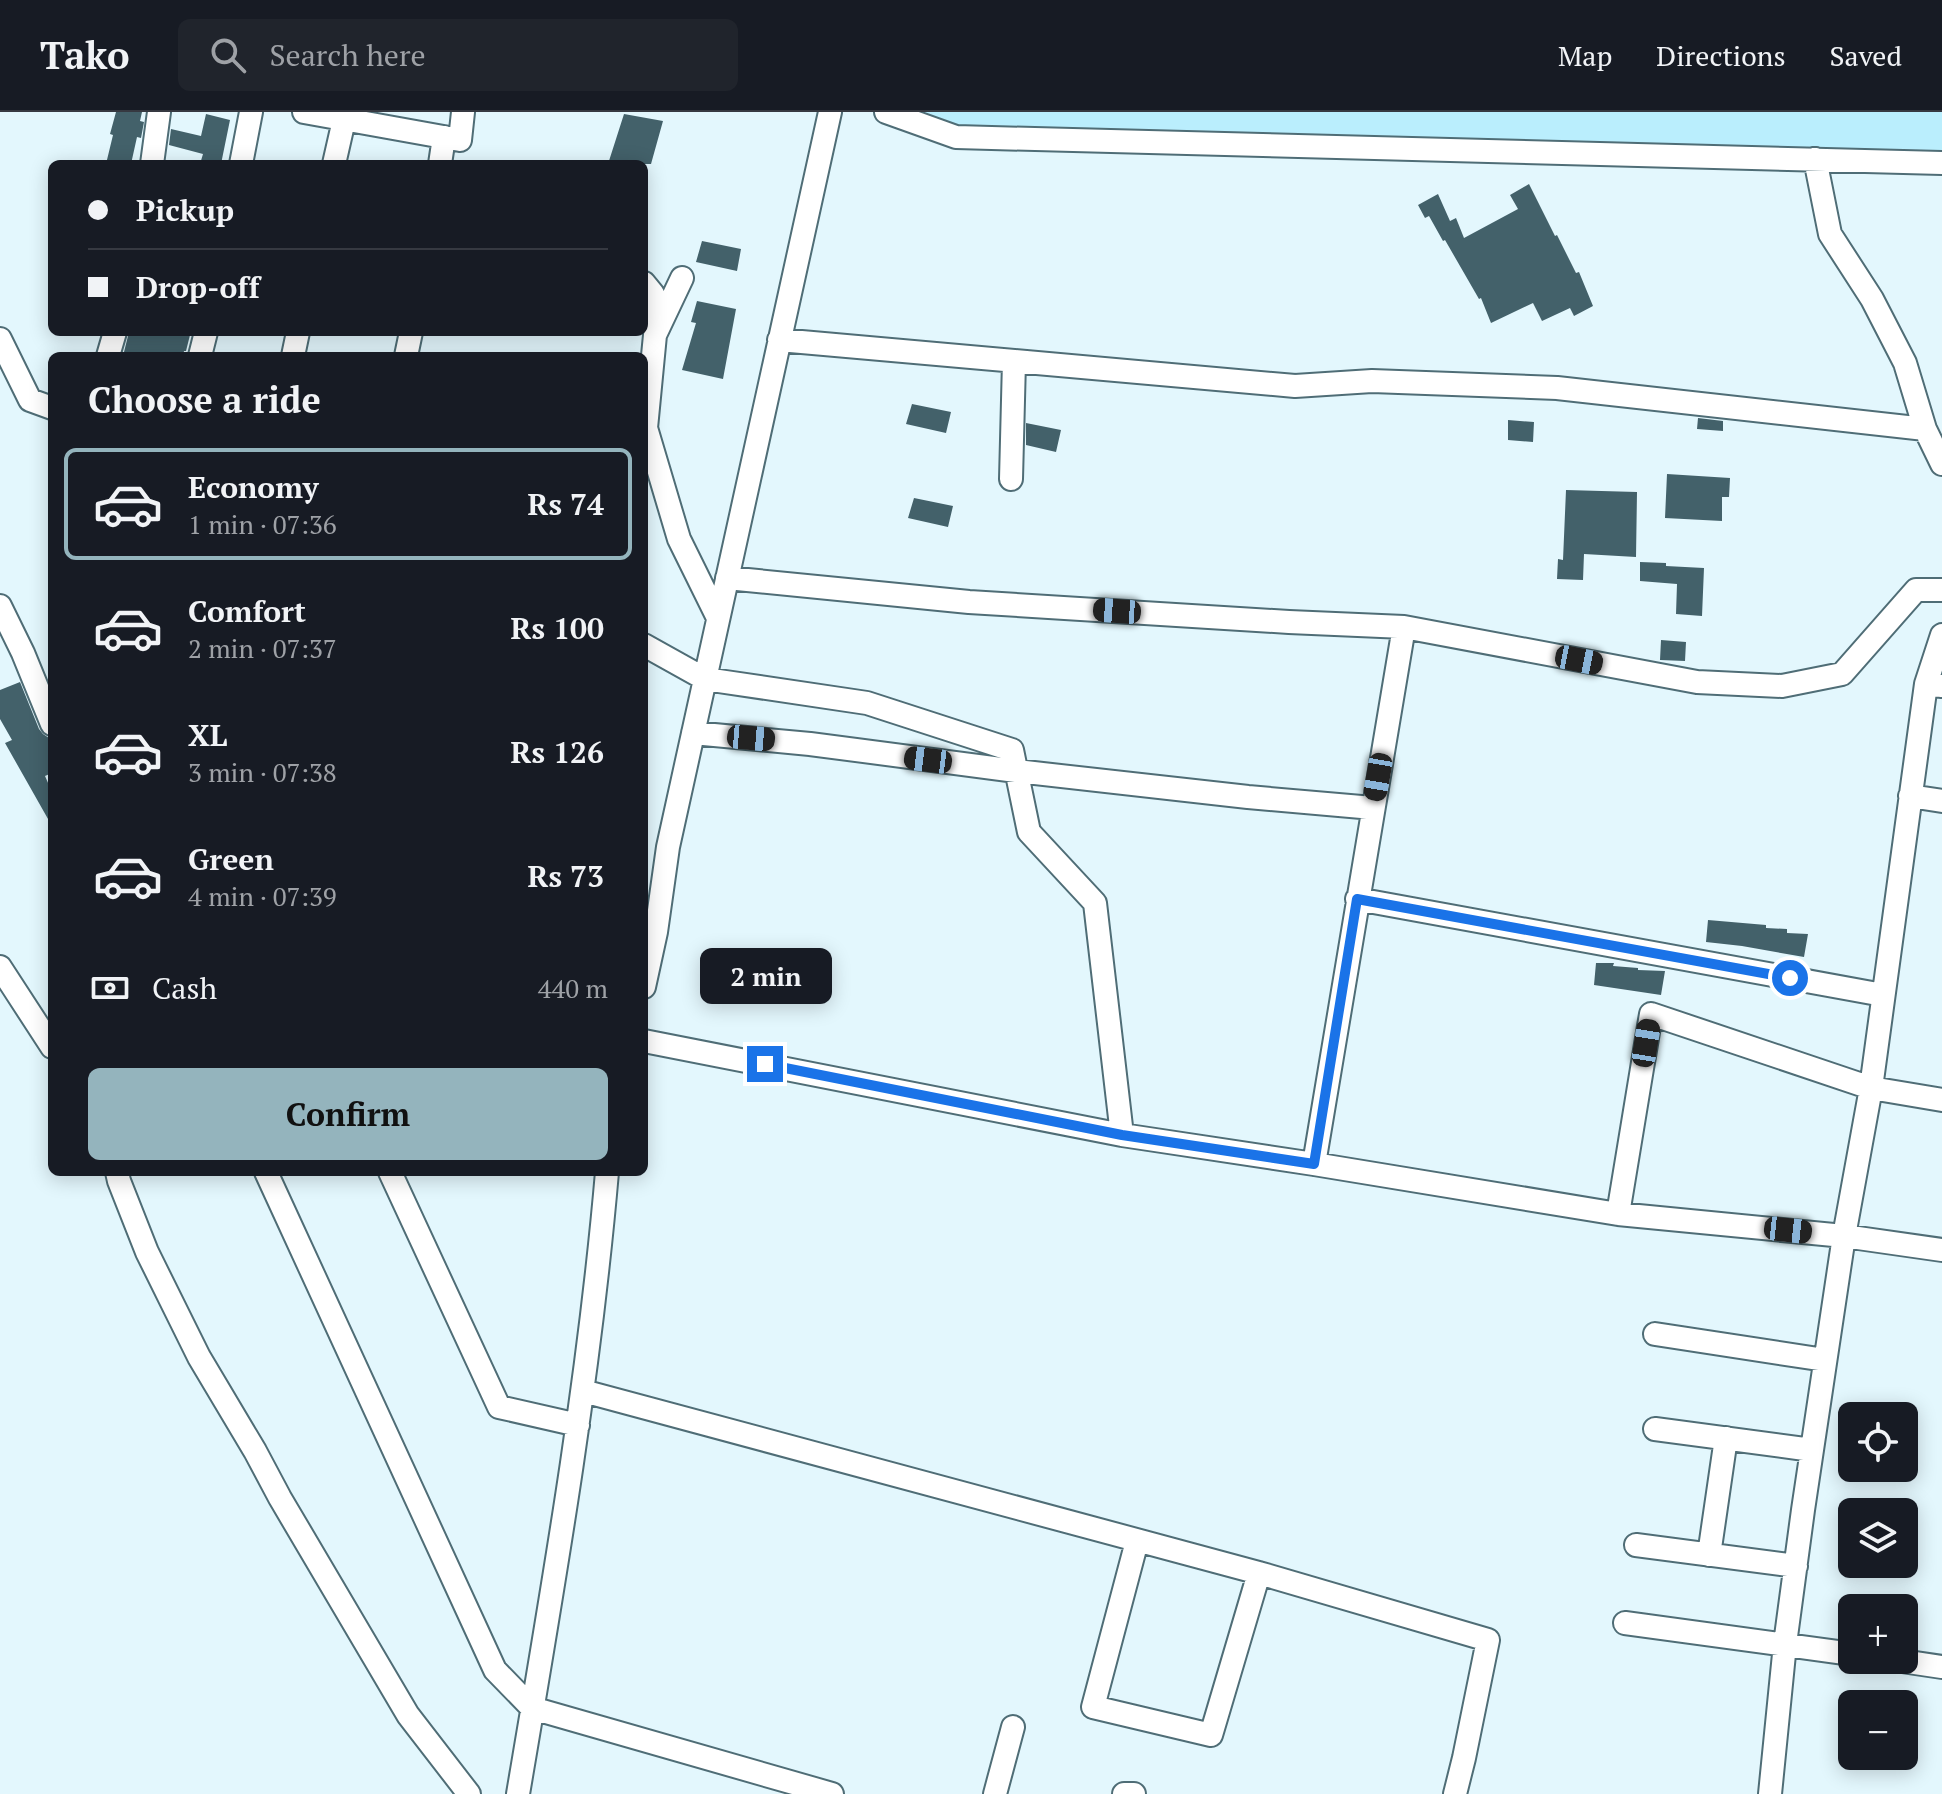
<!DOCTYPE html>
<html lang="en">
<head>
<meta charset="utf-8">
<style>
  :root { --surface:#171b24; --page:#20242c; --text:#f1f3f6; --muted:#9ea1a6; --line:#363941; --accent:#94b4bd }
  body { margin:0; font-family:"PT Serif",serif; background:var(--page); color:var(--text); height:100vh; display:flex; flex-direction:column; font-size:30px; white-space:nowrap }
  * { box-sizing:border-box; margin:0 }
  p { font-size:26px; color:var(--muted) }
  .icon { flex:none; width:44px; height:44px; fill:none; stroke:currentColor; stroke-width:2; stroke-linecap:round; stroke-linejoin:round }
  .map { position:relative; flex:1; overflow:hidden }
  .sheet { position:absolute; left:48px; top:240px; width:600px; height:824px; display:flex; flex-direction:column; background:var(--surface); border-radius:12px; box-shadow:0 4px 20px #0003 }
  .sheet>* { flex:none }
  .guide { position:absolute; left:48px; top:48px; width:600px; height:176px; border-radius:12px; box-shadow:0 4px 20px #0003; display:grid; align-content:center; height:176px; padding:0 40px; background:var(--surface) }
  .fabs { position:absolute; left:1838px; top:1290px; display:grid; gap:16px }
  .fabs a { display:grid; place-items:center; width:80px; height:80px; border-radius:12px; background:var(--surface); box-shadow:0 4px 20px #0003; font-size:40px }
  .end { position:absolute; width:36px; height:36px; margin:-18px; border:10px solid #1a73e8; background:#fff; box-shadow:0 0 0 4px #fff }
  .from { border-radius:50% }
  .bubble { position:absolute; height:56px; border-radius:12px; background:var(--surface); box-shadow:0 4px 20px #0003; font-size:26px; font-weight:700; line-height:56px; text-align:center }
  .car { position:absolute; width:24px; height:48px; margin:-24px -12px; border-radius:10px; box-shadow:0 0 6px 2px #0007; background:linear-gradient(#222 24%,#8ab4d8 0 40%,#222 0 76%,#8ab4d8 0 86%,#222 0) }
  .guide b { display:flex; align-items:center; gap:28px; height:76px; font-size:30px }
  .guide b+b { border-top:2px solid var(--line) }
  .guide i { width:20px; height:20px; background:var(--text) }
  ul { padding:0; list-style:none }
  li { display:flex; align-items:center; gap:24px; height:112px; margin:0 16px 12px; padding:0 24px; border:4px solid transparent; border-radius:12px }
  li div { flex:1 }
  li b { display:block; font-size:30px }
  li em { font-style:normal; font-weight:700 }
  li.current { border-color:var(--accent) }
  li>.icon { width:72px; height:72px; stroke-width:1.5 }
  h2 { padding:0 40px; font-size:36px; line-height:96px }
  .pay { display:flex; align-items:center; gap:20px; height:88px; padding:0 40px; font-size:30px }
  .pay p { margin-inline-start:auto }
  .primary-button { display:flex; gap:16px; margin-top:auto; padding:16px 40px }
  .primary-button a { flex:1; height:92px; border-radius:12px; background:var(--accent); color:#111; font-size:32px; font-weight:700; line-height:92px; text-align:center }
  header { display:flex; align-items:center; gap:48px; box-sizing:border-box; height:112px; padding:0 40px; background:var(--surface); border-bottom:2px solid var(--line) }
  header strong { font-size:38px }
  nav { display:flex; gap:44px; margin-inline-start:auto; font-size:28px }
  .search { width:560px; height:72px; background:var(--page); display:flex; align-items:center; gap:20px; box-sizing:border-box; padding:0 28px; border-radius:12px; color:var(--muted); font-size:30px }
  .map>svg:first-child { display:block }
  .green { fill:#baeefd }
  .building { fill:#43616a }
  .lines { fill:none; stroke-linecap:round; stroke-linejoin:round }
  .minor-casing { stroke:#4f6d76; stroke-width:26 }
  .minor { stroke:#fff; stroke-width:22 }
  .route { stroke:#1a73e8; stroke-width:10 }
</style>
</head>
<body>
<header>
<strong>Tako</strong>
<div class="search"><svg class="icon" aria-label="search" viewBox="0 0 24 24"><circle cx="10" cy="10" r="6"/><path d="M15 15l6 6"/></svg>Search here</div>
<nav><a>Map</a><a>Directions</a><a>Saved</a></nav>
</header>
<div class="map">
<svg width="1942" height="1682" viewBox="0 0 1942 1682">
  <rect width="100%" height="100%" fill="#e3f7fd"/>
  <path class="green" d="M886,0H1942V51L956,25Z"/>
  <path class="building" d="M116,0H142L140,9L144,10L141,26L137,25L131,52H106L113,23L110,22Z
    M206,2L230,8L221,52H200L203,42L169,33L171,17L201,24Z
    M624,2L663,9L651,52H608Z
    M1529,72L1555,124L1557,123L1576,161L1579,160L1593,194L1574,204L1570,196L1542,209L1533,191L1491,211L1481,186L1479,187L1445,128L1443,129L1429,104L1425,106L1418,93L1438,82L1450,109L1456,106L1464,126L1518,97L1510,83Z
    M702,129L741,137L737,159L696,150Z
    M697,189L736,197L723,267L682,258L696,211L691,210Z
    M129,220H177L190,223L186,239H184L183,244H123Z
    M912,292L951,300L946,321L906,312Z
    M1698,306L1723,309V319L1697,317Z
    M1508,308L1534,310L1533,330L1508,328Z
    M1026,311L1061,318L1056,340L1026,333Z
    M1667,362L1730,366L1729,385H1722V409L1665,406Z
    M1566,378L1637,380L1636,445L1584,442L1583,468L1557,467L1558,447L1563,448Z
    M914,386L953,394L948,415L908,406Z
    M1640,450L1666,451V454L1704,456L1702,504L1676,502L1677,472L1640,469Z
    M1661,528L1686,530L1685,549L1660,548Z
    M20,570L39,617L43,622L49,626L52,634V661L45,664L52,680V714L5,631L12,628L0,607V578Z
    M1708,808L1766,813V816L1787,817V821L1808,822L1804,845L1742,834L1706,830Z
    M1596,851H1614L1613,854L1638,856V858L1665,859L1661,883L1594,873Z"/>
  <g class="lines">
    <defs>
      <path id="minor" d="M304,0L460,28L463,0
        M886,0L956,25L1942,51
        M1815,47L1830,122L1872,187L1905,251L1925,317L1942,352
        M152,52L159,0
        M241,52L251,0
        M334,52L344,8
        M440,52L444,25
        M682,166L655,223L646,316L679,427L718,506
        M644,171L653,182L655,218
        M0,227L30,288L52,296
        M779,228L1295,274L1372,269L1557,276L1925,317
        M108,244L115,220
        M200,244L206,220
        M293,244L298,220
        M406,244L411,220
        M1011,367L1014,249
        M727,466L969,490L1289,510L1404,515L1697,570L1782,574L1842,562L1916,478H1942
        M0,494L23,541L52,612
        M644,533L705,567L867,591L1012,638L1029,720L1095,791L1122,1023
        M1926,572L1942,523
        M693,621L810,632L1016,659L1248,685L1373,696
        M1910,684L1942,689
        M1357,787L1883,883
        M0,855L52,935
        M644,875L656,820L668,735L830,0
        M644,929L1122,1023L1314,1052L1618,1102L1844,1124L1942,1138
        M1314,1052L1404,515
        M117,1060L119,1069L147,1140L199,1245L255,1339L280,1386L408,1603L469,1682
        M266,1060L495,1558L532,1596L832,1682
        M390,1060L499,1295L578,1313
        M1618,1102L1651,902L1871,976L1942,988
        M1655,1222L1825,1248
        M583,1279L1259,1461L1488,1528L1464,1646L1455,1682
        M1655,1317L1812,1338
        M1137,1429L1093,1595L1211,1623L1259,1461
        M1636,1433L1796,1454
        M1709,1443L1726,1326
        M1625,1511L1852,1542
        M1895,1548L1942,1555
        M518,1682C553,1475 589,1269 607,1060
        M995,1682L1013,1615
        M1124,1682H1134
        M1770,1682L1785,1532L1803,1398L1844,1124L1871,976L1926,572L1942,574"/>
    </defs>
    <use href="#minor" class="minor-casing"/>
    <use href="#minor" class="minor"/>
  </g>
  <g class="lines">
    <path class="route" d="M765,952L1122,1023L1314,1052L1357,787L1790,866"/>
  </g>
</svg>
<div class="fabs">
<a><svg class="icon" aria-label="locate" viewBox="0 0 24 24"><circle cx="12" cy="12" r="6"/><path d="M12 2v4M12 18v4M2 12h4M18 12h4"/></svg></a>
<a><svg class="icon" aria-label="layers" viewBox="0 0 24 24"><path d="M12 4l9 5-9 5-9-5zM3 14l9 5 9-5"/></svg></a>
<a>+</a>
<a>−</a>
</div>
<i class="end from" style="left:1790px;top:866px"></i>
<i class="end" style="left:765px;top:952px"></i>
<div class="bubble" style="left:700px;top:836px;width:132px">2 min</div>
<i class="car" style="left:1117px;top:499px;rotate:274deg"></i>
<i class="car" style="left:1579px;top:548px;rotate:101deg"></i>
<i class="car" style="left:751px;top:626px;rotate:95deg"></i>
<i class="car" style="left:928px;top:648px;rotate:277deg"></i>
<i class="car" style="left:1378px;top:665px;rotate:190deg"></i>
<i class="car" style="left:1646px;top:931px;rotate:9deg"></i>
<i class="car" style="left:1788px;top:1118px;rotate:96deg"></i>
<div class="guide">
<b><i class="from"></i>Pickup</b>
<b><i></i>Drop-off</b>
</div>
<section class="sheet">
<h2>Choose a ride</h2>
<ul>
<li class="current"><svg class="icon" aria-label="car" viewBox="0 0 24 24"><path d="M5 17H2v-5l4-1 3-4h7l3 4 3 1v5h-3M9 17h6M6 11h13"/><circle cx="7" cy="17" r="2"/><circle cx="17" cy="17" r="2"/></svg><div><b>Economy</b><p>1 min · 07:36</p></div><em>Rs 74</em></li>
<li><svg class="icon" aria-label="car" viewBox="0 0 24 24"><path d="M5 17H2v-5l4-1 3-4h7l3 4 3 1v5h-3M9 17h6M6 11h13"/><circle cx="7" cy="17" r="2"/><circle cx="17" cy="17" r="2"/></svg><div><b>Comfort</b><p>2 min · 07:37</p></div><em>Rs 100</em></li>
<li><svg class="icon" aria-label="car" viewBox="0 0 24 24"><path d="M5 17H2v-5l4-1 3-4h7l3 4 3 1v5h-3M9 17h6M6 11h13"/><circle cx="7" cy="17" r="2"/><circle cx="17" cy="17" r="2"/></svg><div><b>XL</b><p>3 min · 07:38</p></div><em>Rs 126</em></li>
<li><svg class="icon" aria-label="car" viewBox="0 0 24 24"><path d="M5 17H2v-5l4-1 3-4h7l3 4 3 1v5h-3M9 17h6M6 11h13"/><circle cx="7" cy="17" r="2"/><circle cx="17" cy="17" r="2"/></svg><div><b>Green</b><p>4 min · 07:39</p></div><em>Rs 73</em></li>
</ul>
<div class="pay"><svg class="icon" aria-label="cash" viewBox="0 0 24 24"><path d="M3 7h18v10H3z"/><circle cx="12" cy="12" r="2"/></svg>Cash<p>440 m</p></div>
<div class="primary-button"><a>Confirm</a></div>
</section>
</div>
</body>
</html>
